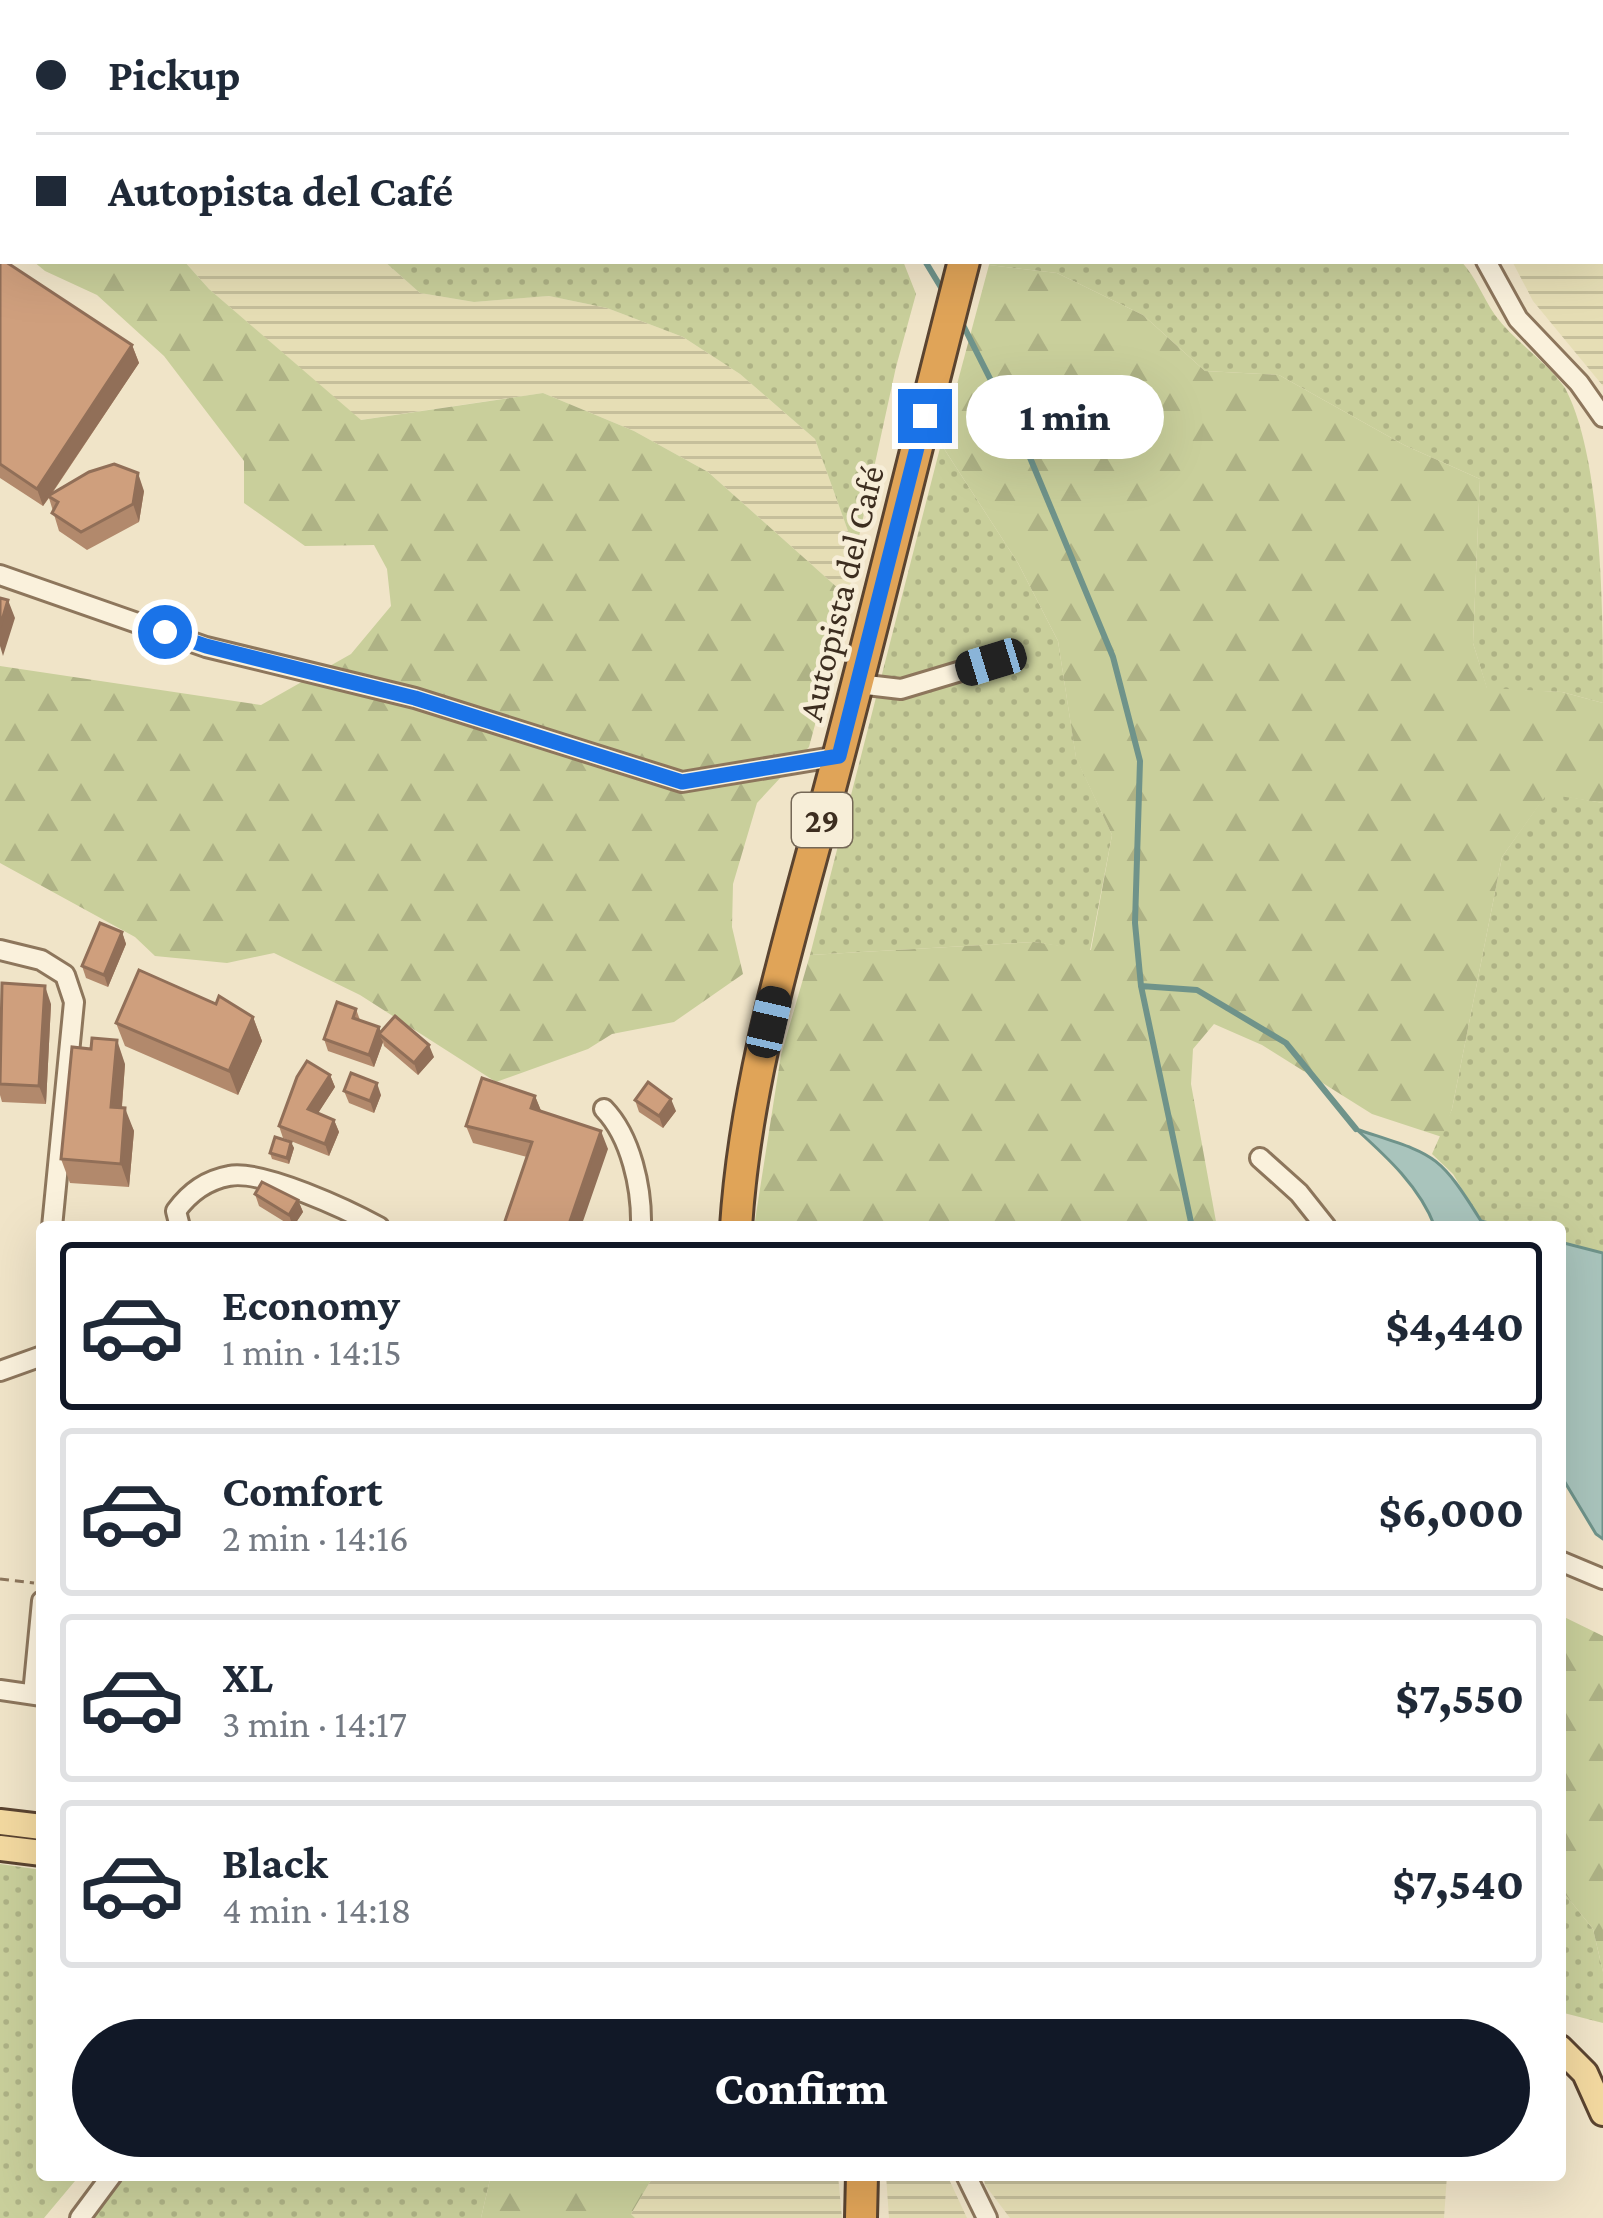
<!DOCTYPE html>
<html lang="en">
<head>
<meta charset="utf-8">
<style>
  :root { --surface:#fff; --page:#f2f2f3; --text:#1f2937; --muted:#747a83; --line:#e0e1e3; --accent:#111827 }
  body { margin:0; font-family:"Crimson Pro",serif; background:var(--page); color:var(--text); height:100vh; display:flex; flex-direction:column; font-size:45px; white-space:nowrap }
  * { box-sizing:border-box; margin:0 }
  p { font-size:39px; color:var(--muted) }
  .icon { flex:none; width:66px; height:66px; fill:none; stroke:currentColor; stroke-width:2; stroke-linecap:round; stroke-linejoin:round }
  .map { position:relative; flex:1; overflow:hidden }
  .drawer { position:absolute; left:36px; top:1221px; width:1530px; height:960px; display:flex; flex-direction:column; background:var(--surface); border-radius:12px; box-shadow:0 12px 48px #0002 }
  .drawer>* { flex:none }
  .hud { position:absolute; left:0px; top:0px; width:1605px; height:264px; box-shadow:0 12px 48px #0002; display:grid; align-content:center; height:264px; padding:0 36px; background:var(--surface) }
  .end { position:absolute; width:54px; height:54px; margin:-27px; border:15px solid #1a73e8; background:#fff; box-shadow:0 0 0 6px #fff }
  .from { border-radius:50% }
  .bubble { position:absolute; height:84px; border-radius:42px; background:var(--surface); box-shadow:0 12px 48px #0002; font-size:39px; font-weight:800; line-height:84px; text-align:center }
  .car { position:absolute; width:36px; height:72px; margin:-36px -18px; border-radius:15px; box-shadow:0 0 9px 3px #0007; background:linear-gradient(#222 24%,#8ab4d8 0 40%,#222 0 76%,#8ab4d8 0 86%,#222 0) }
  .hud b { display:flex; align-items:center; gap:42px; height:114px; font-size:45px }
  .hud b+b { border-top:3px solid var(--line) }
  .hud i { width:30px; height:30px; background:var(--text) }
  ul { padding:21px 0 0; list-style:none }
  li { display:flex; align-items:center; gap:36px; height:168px; margin:0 24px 18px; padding:0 12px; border:6px solid var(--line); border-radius:12px }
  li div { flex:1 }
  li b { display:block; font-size:45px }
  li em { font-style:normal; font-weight:800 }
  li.current { border-color:var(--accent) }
  li>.icon { width:108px; height:108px; stroke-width:1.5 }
  .primary-button { display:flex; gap:24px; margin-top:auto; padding:24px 36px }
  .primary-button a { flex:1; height:138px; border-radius:72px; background:var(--accent); color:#fff; font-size:48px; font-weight:800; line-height:138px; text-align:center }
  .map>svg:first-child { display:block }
  .farmland { fill:url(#farmland-rules) }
  .grass { fill:url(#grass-dots) }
  .forest { fill:url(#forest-firs) }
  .water { fill:#a9c4bc; stroke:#6f938a; stroke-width:3 }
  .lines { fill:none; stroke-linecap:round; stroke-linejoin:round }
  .stream { stroke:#6f938a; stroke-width:6 }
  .minor-casing { stroke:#8d765c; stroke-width:24 }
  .major-casing { stroke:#5b4430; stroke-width:30 }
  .highway-casing { stroke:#5b4430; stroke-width:36 }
  .path { stroke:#8d765c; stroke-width:3; stroke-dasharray:9 6; stroke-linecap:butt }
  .minor { stroke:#faf1dc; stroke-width:18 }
  .major { stroke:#f3d9a0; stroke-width:24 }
  .highway { stroke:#e0a458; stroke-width:30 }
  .wall { fill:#b2896c }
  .shaded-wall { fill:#916f58 }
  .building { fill:#cf9f7d; stroke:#916f58; stroke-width:3 }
  .route { stroke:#1a73e8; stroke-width:15 }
  .labels { text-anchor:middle; stroke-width:9; stroke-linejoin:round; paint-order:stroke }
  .shield { fill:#f7eed8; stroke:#756857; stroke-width:3 }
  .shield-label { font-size:33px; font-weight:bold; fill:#3d2e20 }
  .street-label { font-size:36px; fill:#3d2e20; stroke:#f7eed8 }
</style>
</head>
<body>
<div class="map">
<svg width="1603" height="2218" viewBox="0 0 1603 2218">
  <defs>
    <pattern id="farmland-rules" width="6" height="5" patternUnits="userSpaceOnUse" patternTransform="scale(3)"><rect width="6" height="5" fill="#e6deb5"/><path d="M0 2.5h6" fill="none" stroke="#c6bf9b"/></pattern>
    <pattern id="grass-dots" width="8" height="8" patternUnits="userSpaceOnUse" patternTransform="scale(3)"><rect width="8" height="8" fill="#c9cf9b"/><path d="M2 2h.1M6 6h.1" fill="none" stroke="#aeb285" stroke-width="1.8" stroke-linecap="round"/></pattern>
    <pattern id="forest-firs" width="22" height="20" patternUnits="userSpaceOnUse" patternTransform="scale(3)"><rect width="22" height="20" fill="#c9cf9b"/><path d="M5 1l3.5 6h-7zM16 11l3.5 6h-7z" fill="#aeb285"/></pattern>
  </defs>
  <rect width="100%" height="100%" fill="#f0e4c8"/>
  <path class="farmland" d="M0,0H422V3H3V24Z
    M1249,0H1603V386L1533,301L1512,261H1602V3Z
    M184,261H384L420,293L474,302L549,296L607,308L683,337L740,374L815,439L848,531L853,564L849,598L708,472L634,431L543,393L360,420L209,289Z
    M654,2175H838L842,2218H635L631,2214Z
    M886,2175H947L967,2218H889Z
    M983,2175H1447L1444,2218H1010L985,2185Z"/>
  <path class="grass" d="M384,261H903L916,294L896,367L853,564L848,531L815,439L740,374L683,337L607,308L549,296L474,302L420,293Z
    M991,261H1461C1477,279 1482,296 1495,315C1515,342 1546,361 1565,388C1603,459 1603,617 1603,703L1562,692L1487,689L1473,643L1480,479L1404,445L1279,375L1205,371L1143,315L1057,273L989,265Z
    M941,444L1018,563L1058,641L1076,757L1112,835L1090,951L1034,942L810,955Z
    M1547,793L1603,803V1253L1560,1242V1227H1504L1481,1221L1453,1174L1432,1154L1452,1109L1502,857Z
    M0,1864L42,1870V2175H80L44,2218H0Z
    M1560,1888L1593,1929L1603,1972V2023L1560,2012Z
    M120,2175H491L481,2218H88Z"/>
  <path class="forest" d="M33,261H184L209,289L361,420L543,393L634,431L708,472L849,598L809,747L757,803L733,884L732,927L743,974L674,1022L612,1034L588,1049L496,1082L360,995L274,953L227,963L155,956L135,937L0,863V666L261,705L351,654L391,606L387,569L374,545L305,546L244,503V461L164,356L97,295L45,271Z
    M989,265L1057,273L1143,315L1205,371L1279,375L1404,445L1480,479L1473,643L1487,688L1562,692L1603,703V803L1547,794L1502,857L1452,1109L1442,1137L1372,1114L1262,1045L1214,1024L1193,1049L1191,1084L1217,1227H754L781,1055L810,955L1034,942L1091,950L1112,835L1076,758L1058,641L1018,563L941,444Z
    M1560,1615L1603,1636V1972L1593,1929L1560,1888Z
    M491,2175H654L631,2214L635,2218H481Z"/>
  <path class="water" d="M1356,1129C1434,1155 1437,1150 1481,1221L1504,1227H1435C1420,1187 1387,1157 1356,1129Z
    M1560,1242L1603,1253V1539L1596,1534L1560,1474Z"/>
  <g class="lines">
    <path class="stream" d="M684,0L686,3
      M925,261L945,294
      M961,321L1031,460L1113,657L1140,761L1135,923L1141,986L1192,1227
      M1141,986L1197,990L1286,1043L1356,1129"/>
    <defs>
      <path id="minor" d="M1486,261L1518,319L1579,383L1603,417
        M0,575L206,647L415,698L682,782L839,756
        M858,684L901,689L991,662
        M0,950L41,960L65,975L74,1002L52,1227
        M604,1109C631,1137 642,1188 641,1227
        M1260,1158L1299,1193L1326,1227
        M180,1227L176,1211C189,1193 207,1180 229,1176C261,1169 350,1211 379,1227
        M0,1371L42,1356
        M1560,1561L1603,1579
        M0,1690L42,1696
        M33,1694L42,1601
        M966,2175L987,2218
        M80,2218L112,2175"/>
      <path id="major" d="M0,1822L42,1827
        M0,1848L42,1853
        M1560,2048L1585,2073L1603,2113"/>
      <path id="highway" d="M1033,3L1034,0
        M736,1227C746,1072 795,922 834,773C879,603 920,432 964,261
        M861,2218L862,2175"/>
    </defs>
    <use href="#minor" class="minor-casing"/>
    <use href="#major" class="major-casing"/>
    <use href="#highway" class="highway-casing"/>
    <path class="path" d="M433,0L436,3
      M0,1579L34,1583"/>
    <use href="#minor" class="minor"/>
    <use href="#major" class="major"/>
    <use href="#highway" class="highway"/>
  </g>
  <path class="wall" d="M0,258L132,345L139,363L51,495L144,491L139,522L87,550L59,531L49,498L43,506L0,478Z
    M122,932L126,944L108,987L86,978L82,966Z
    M51,1004L46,1104L2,1102L0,1095V1011Z
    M356,1009L360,1020L379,1027L381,1032L434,1057L418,1075L384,1046L383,1042L374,1067L328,1051L324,1039Z
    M253,1017L262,1041L238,1095L125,1046L116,1023Z
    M125,1064L122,1107L134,1131L129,1187L70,1183L61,1159Z
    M330,1075L335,1087L318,1113L334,1120L339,1132L329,1156L283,1138L279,1126Z
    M344,1091L381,1095L374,1113L349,1103Z
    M535,1096L541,1111L608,1149L527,1157L473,1143L466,1126Z
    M635,1100L676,1111L663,1128L639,1112Z
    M291,1142L294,1148L289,1164L272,1159L270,1153Z
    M255,1194L298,1200L303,1212L293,1227L259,1206Z"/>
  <path class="shaded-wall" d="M132,345L139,363L43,506L37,489Z
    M138,473L144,491L139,522L133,504Z
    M8,600L15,618L3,656L0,646V627Z
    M122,932L126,944L108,987L104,975Z
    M45,986L51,1004L46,1104L39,1086Z
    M253,1017L262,1041L238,1095L229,1071Z
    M379,1027L383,1037L379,1034L383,1042L374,1067L369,1055Z
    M117,1040L125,1064L120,1130L111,1107Z
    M429,1045L434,1057L418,1075L414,1063Z
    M330,1075L335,1087L313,1121L308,1109Z
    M377,1083L381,1095L374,1113L370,1101Z
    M535,1096L542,1113L531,1108Z
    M671,1099L676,1111L663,1128L659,1116Z
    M125,1108L134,1131L129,1187L121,1164Z
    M334,1120L339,1132L329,1156L325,1144Z
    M601,1131L608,1149L581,1227H568Z
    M291,1142L294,1148L289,1164L287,1158Z
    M298,1200L303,1212L293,1227L289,1215Z"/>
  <path class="building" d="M0,258L132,345L37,489L0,464Z
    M114,464L138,473L133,504L81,532L52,513L58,502L48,496L89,472Z
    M0,598L8,600L0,627Z
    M100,923L122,932L104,975L82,966Z
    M139,970L216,1004L219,996L253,1017L229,1071L116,1023Z
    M2,983L45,986L39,1086L0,1084Z
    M337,1002L356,1009L353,1018L379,1027L369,1055L324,1039Z
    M395,1016L429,1045L414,1063L379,1034Z
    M92,1038L117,1040L111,1107L125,1108L121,1164L61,1159L72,1047L91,1049Z
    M307,1061L330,1075L308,1109L334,1120L325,1144L279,1126L297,1077Z
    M351,1073L377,1083L370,1101L344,1091Z
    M482,1078L535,1096L531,1108L601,1131L568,1227H503L532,1142L466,1126Z
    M648,1082L671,1099L659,1116L635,1100Z
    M275,1137L291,1142L287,1158L270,1153Z
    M262,1182L298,1200L289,1215L255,1194Z"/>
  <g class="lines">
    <path class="route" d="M165,632L206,646L415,698L682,782L839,756L925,416"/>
  </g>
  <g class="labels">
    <rect class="shield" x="792" y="793" width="60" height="54" rx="9"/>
    <g class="shield-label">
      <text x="822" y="832">29</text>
    </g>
    <g class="street-label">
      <text transform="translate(840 593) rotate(-76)" y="13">Autopista del Café</text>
    </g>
  </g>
</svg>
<i class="end from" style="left:165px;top:632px"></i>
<i class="end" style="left:925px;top:416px"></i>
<div class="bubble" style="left:966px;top:375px;width:198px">1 min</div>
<i class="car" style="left:991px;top:662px;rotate:253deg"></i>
<i class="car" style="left:769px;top:1022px;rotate:13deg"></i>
<div class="hud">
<b><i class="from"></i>Pickup</b>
<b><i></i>Autopista del Café</b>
</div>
<section class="drawer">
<ul>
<li class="current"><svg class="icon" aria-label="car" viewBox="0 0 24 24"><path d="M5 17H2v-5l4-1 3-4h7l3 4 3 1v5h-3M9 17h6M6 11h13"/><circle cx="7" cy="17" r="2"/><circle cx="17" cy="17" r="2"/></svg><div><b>Economy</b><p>1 min · 14:15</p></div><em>$4,440</em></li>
<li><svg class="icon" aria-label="car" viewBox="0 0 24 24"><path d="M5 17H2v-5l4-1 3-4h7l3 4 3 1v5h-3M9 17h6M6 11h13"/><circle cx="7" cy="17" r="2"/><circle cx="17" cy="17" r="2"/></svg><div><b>Comfort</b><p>2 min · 14:16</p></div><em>$6,000</em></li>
<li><svg class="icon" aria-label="car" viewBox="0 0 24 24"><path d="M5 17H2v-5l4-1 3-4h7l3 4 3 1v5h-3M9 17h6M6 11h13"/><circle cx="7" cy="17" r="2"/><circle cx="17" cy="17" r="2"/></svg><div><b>XL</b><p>3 min · 14:17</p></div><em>$7,550</em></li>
<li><svg class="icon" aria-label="car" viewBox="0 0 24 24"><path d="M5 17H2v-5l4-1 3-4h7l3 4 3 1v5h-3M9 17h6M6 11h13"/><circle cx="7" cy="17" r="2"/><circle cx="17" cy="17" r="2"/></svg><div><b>Black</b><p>4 min · 14:18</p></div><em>$7,540</em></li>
</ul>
<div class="primary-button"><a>Confirm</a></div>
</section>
</div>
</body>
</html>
